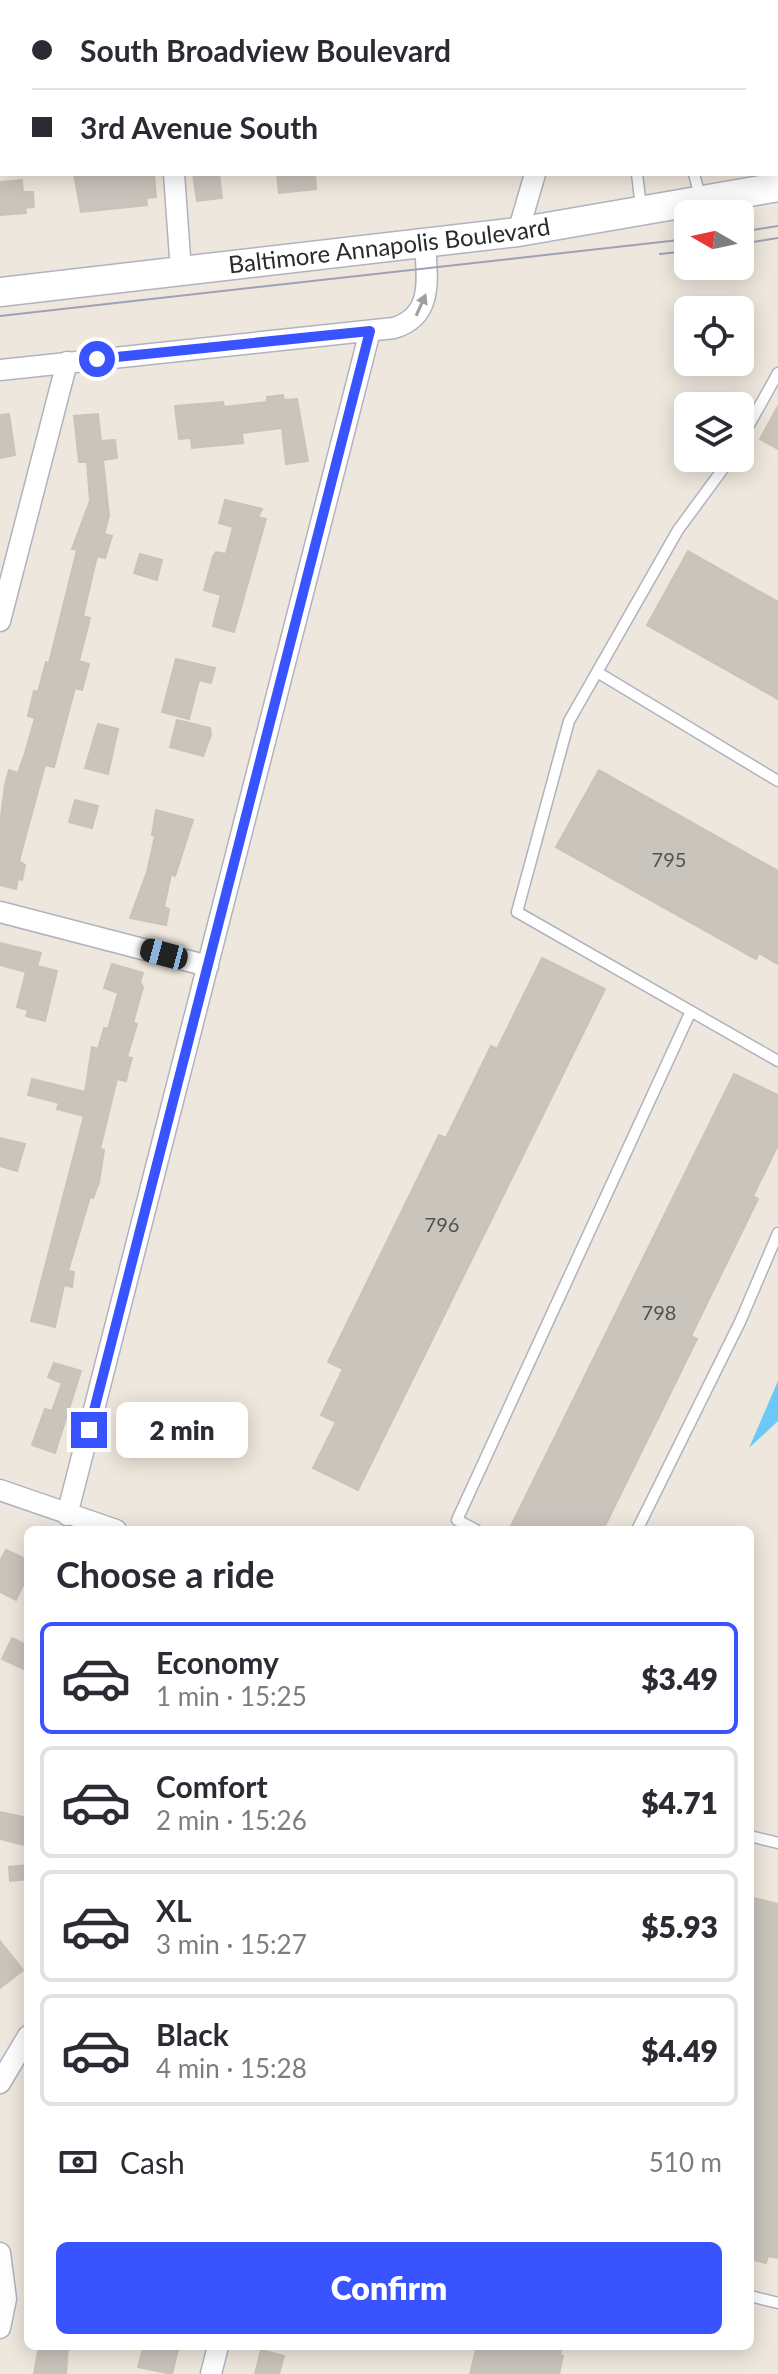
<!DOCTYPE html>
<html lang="en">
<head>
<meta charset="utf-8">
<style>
  :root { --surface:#fff; --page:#f7f7f7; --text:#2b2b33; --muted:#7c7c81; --line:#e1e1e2; --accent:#3953ff }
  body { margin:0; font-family:Lato,sans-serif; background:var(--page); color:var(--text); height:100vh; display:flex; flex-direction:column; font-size:30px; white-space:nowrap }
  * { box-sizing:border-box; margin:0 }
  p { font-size:26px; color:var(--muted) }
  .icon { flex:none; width:44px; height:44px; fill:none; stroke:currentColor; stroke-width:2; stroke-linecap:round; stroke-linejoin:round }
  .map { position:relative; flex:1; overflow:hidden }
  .drawer { position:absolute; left:24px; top:1526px; width:730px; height:824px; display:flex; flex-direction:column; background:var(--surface); border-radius:12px; box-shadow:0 4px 20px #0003 }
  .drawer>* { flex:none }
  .banner { position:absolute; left:0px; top:0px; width:778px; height:176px; box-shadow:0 4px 20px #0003; display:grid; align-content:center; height:176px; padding:0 32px; background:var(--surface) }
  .needle { width:52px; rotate:279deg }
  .fabs { position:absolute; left:674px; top:200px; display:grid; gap:16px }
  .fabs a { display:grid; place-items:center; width:80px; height:80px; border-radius:12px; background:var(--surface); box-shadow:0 4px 20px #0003; font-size:40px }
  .end { position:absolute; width:36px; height:36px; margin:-18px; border:10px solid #3953ff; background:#fff; box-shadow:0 0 0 4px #fff }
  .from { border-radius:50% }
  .bubble { position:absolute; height:56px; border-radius:12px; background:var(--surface); box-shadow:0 4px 20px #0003; font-size:26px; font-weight:800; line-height:56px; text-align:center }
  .car { position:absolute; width:24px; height:48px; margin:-24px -12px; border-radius:10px; box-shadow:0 0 6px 2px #0007; background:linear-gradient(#222 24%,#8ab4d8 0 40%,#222 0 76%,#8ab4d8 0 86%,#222 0) }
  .banner b { display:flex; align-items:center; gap:28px; height:76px; font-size:30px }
  .banner b+b { border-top:2px solid var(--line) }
  .banner i { width:20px; height:20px; background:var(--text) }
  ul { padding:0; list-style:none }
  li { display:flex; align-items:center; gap:24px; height:112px; margin:0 16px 12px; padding:0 16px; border:4px solid var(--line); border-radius:12px }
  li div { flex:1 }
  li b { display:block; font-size:30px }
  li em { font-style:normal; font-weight:800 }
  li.selected { border-color:var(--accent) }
  li>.icon { width:72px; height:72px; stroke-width:1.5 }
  h2 { padding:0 32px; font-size:36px; line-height:96px }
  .pay { display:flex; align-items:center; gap:20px; height:88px; padding:0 32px; font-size:30px }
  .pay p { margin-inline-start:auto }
  .cta { display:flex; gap:16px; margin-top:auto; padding:16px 32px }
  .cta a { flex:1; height:92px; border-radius:12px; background:var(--accent); color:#fff; font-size:32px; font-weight:800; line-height:92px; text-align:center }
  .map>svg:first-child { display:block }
  .water { fill:#6ac9f6 }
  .building { fill:#c9c4bc; stroke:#cac4b6; stroke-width:2 }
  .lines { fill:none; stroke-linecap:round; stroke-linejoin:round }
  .lane-casing { stroke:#b1b2c0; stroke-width:13 }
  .street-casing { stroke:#b1b2c0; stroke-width:23 }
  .secondary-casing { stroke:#b1b2c0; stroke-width:31 }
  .lane { stroke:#fff; stroke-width:10 }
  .street { stroke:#fff; stroke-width:20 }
  .secondary { stroke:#fff; stroke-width:28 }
  .tram { stroke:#9fa1b7; stroke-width:2 }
  .oneway { fill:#a0a0a0 }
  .route { stroke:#3953ff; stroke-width:10 }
  .labels { text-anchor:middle; stroke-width:6; stroke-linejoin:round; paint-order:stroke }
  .number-label { font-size:20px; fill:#52514f }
  .street-label { font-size:24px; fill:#2b2b2b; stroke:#fff }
</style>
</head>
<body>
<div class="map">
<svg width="778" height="2374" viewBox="0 0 778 2374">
  <rect width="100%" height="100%" fill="#eee7dd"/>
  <path class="water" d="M778,1381V1421L749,1448Z"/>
  <path class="building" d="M74,174H154L156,197L146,198L147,205L81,212Z
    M193,174H219L222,198L197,201Z
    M277,174H315L316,189L279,193Z
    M22,180L23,192H33L34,207L25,208L26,213L1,215L0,182Z
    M283,395L284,400L297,399L308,461L286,464L282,428L242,433L243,443L192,448L191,438L179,439L175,406L223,402L224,407L267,402V397Z
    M778,406V449L760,439Z
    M9,414L15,455L0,458V415Z
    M98,414L101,441L115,440L117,458L103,460L109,516L104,534L112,536L105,558L97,556L83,616L90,618L79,661L89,664L82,690L75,688L54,767L45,765L19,861L25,865L22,880L18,879L16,889L0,885V824L5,785L9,770L18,773L25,753L35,718L28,716L34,691L38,692L46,662L49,663L77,550L72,549L90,501L87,462H79L74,416Z
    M225,500L262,509L258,517L266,519L234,632L213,626L221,595L204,590L213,557L216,552L226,554L233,527L219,523Z
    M688,551L778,602V699L647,625Z
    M140,554L162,560L157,580L134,573Z
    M176,659L215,668L211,683L199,680L189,719L162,712Z
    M177,720L210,728L211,735L203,756L170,747Z
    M98,724L118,729L108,774L85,768Z
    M599,770L778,871V964L759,953L756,959L556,847Z
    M75,800L98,806L92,828L69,822Z
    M156,810L193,820L175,876L171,874L164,907L169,909L166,925L130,918L147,872L155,836L152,835Z
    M0,943L41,953L37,966L57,971L45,1021L26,1016L28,1010L17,1007L26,972L0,965Z
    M542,958L605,989L358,1490L313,1468L336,1422L321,1415L343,1369L328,1362L439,1135L446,1138L491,1046L497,1049Z
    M112,964L143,973L140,982L143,987L133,1023L137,1024L127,1057L132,1058L128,1072L126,1081L117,1079L100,1149L104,1150L99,1182L93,1198L90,1197L68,1271L74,1272L72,1287L64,1285L55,1327L31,1321L84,1116L57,1109L59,1103L28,1095L32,1079L85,1092L92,1047L98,1049L104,1028L108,1029L118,993L104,988Z
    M734,1074L778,1095V1145L753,1196L758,1199L755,1205L691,1336L697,1339L603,1530H509Z
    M0,1138L25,1144L17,1171L0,1166Z
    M54,1363L81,1371L55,1453L32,1445L45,1409L52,1411L62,1383L48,1377Z
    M6,1550L28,1560L22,1572L28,1575L16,1600L0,1592V1561Z
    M12,1638L28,1646V1671L2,1659Z
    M0,1812L28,1818V1846L0,1839Z
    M28,1865V1879L10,1881L9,1867Z
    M750,1897L778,1904V2258L768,2256L766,2263L750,2259Z
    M0,1941L23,1970L0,1988Z
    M39,2346H68L66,2374H34Z
    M144,2346H179L172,2374L138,2367Z
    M477,2346H562L560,2355L563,2356L559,2374H470Z
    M261,2350L284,2356L279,2374H255Z"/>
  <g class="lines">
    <defs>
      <path id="lane" d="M753,0L754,2
        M776,72L778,71
        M637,174L641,207
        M694,174L700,196
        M740,441L778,373
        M731,458L678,530L597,672L778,781
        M597,672L569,721L517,912L778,1061
        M476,1530L457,1520L691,1011
        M637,1530L740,1322L778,1233
        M750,1836L778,1843
        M750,2296L778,2303"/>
      <path id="street" d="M194,2V0
        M585,2V0
        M174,174L181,271
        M518,232L535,174
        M0,370L394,328C434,316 427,278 425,244
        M0,621L67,362
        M0,912L208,966
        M0,1490L116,1530
        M67,1515L370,331
        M0,2083L28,2036
        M0,2253L6,2299L0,2328
        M211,2374L218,2346"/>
      <g id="secondary">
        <path id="s1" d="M0,292L518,232L778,187"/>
      </g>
    </defs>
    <use href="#lane" class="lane-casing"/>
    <use href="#street" class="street-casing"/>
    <use href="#secondary" class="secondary-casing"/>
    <use href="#lane" class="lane"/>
    <use href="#street" class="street"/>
    <use href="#secondary" class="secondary"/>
    <path class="tram" d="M740,232L778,226
      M740,244L778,238
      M660,254L688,251
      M0,316L688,239"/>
  </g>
  <defs><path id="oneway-solid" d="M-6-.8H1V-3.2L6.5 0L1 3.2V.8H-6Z" transform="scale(2)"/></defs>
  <use class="oneway" href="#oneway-solid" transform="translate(421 305) rotate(-66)"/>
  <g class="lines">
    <path class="route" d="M89,1430L370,331L97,359"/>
  </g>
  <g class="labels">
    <g class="number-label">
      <text x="669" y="867">795</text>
      <text x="442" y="1232">796</text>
      <text x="659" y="1320">798</text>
    </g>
    <g class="street-label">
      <text dy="8" stroke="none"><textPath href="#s1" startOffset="392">Baltimore Annapolis Boulevard</textPath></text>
    </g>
  </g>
</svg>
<div class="fabs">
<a><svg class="needle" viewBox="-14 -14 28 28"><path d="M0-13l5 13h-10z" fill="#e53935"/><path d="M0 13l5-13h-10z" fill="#7c7c81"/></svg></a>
<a><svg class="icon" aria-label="locate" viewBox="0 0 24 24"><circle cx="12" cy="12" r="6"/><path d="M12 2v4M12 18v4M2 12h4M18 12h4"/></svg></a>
<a><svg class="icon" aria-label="layers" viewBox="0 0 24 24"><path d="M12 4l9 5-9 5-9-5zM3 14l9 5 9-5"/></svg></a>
</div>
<i class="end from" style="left:97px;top:359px"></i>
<i class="end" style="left:89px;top:1430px"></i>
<div class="bubble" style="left:116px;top:1402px;width:132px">2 min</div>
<i class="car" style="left:164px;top:954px;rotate:285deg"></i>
<div class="banner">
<b><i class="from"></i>South Broadview Boulevard</b>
<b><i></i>3rd Avenue South</b>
</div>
<section class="drawer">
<h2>Choose a ride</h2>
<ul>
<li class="selected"><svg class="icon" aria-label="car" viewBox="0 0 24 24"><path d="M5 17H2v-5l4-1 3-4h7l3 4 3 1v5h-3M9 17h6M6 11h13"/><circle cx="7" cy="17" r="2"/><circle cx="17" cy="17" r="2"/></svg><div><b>Economy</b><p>1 min · 15:25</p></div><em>$3.49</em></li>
<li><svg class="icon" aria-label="car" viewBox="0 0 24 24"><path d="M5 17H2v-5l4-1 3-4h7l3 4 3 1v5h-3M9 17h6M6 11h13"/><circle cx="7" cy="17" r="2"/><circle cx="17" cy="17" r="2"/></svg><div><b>Comfort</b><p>2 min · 15:26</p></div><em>$4.71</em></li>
<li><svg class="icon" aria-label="car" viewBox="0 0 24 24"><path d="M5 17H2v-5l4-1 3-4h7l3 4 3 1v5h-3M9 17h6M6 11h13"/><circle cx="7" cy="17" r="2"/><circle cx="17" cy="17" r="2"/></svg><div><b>XL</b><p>3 min · 15:27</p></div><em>$5.93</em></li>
<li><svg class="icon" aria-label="car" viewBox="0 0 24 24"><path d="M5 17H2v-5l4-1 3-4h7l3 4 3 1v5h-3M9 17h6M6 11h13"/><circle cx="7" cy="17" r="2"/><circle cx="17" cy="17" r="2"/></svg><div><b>Black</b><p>4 min · 15:28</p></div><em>$4.49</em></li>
</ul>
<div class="pay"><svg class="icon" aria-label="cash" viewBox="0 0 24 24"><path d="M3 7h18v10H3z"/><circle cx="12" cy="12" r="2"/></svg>Cash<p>510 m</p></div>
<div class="cta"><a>Confirm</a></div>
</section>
</div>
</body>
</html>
